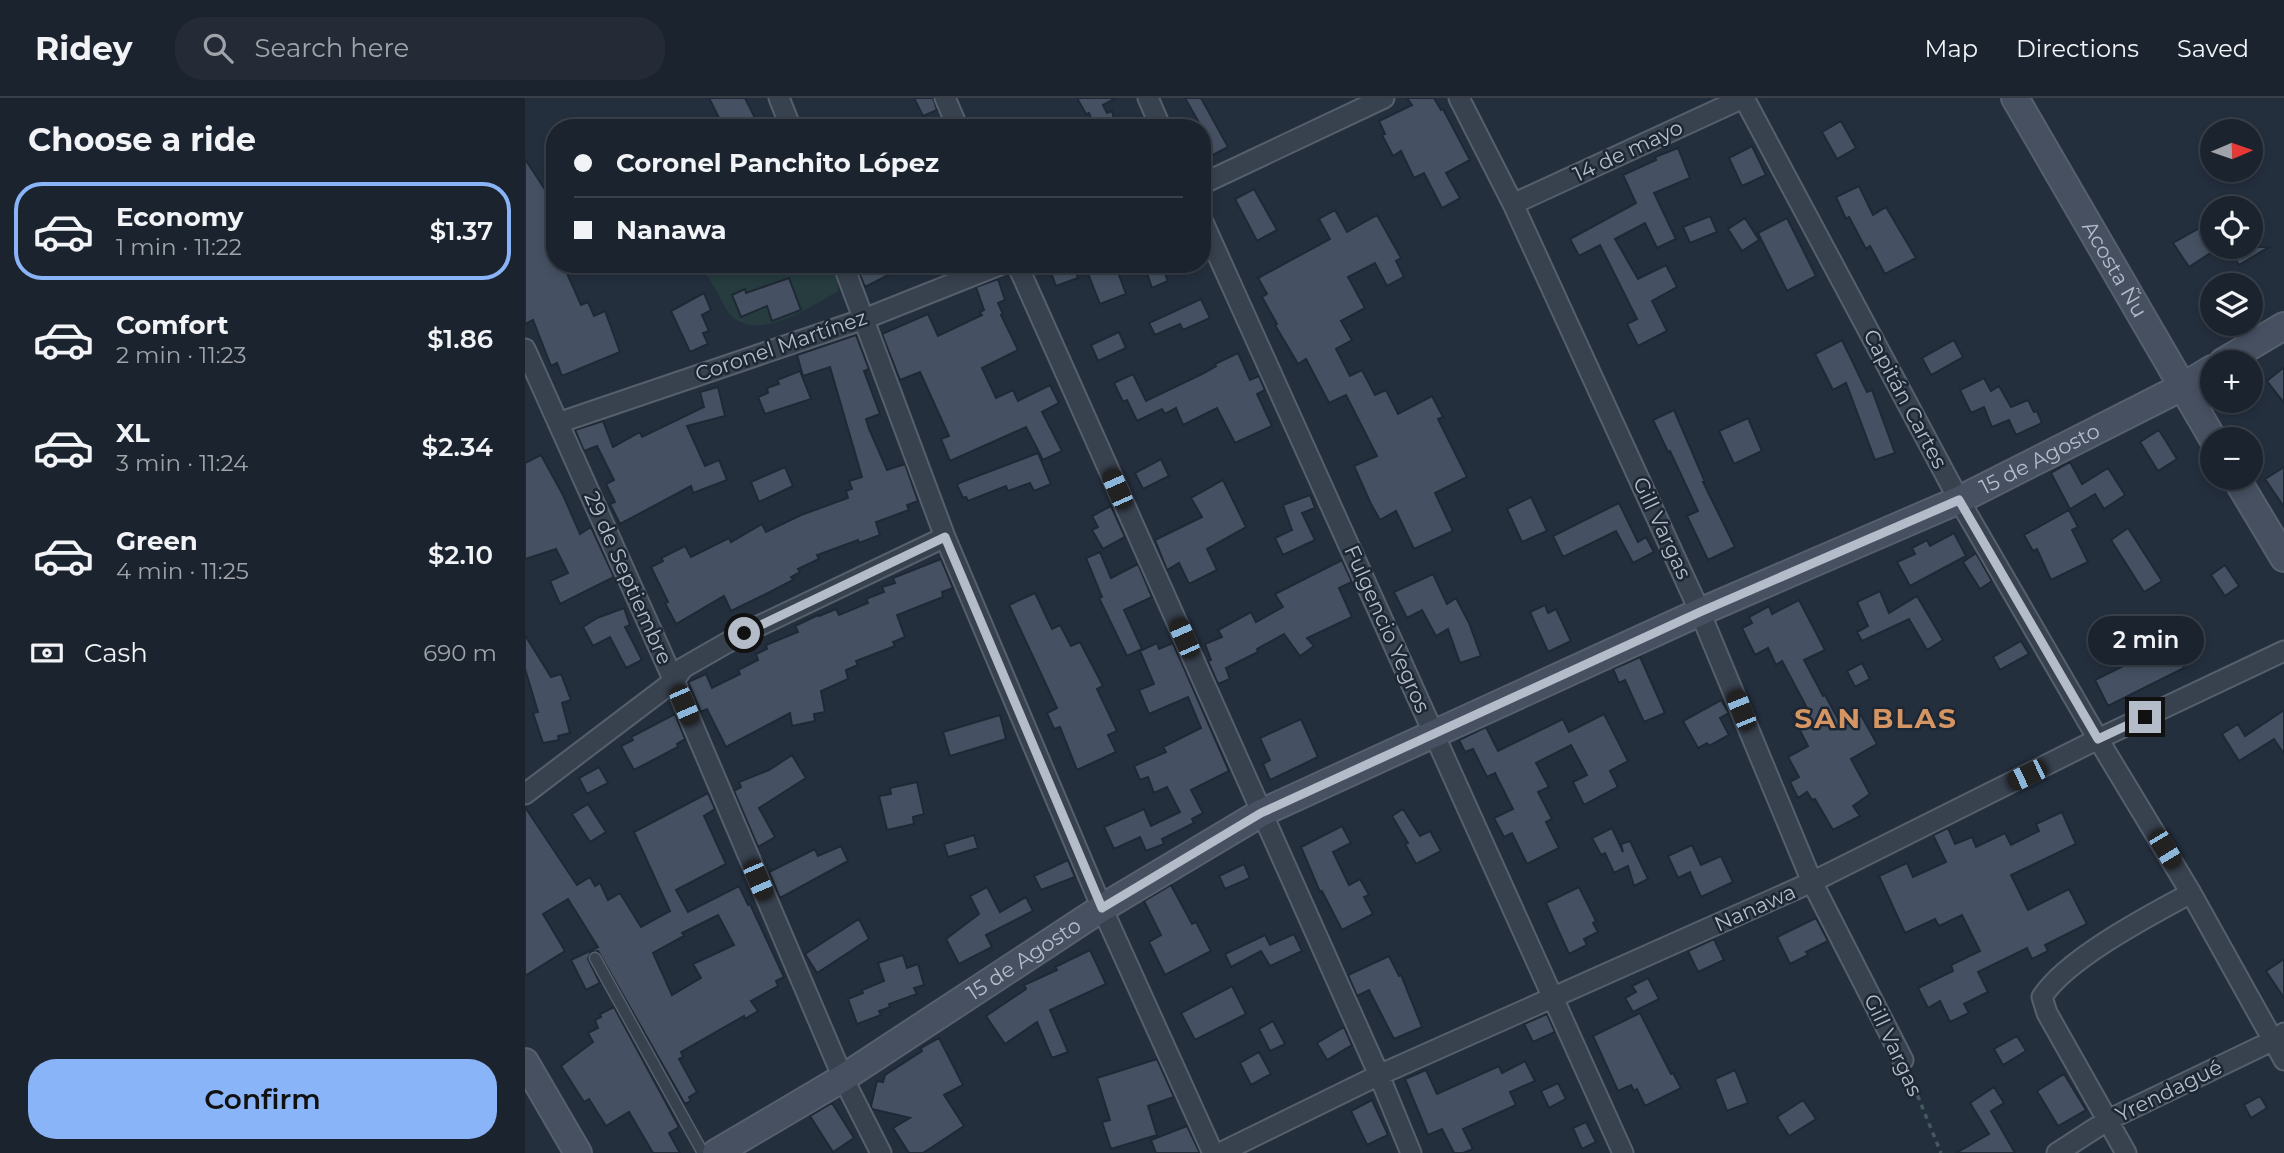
<!DOCTYPE html>
<html lang="en">
<head>
<meta charset="utf-8">
<style>
  :root { --surface:#1b232e; --page:#242b36; --text:#f1f3f6; --muted:#a0a4aa; --line:#39404a; --accent:#8ab4f8 }
  body { margin:0; font-family:Montserrat,sans-serif; background:var(--page); color:var(--text); height:100vh; display:flex; flex-direction:column; font-size:26px; white-space:nowrap }
  * { box-sizing:border-box; margin:0 }
  p { font-size:23px; color:var(--muted) }
  .icon { flex:none; width:38px; height:38px; fill:none; stroke:currentColor; stroke-width:2; stroke-linecap:round; stroke-linejoin:round }
  .map { position:relative; flex:1; overflow:hidden }
  .sheet { display:flex; flex-direction:column; background:var(--surface); width:525px }
  .sheet>* { flex:none }
  .top-card { position:absolute; left:21px; top:21px; width:665px; height:154px; border-radius:28px; box-shadow:0 4px 10px #0003,0 0 0 2px var(--line); display:grid; align-content:center; height:154px; padding:0 28px; background:var(--surface) }
  .needle { width:46px; rotate:88deg }
  .tools { position:absolute; left:1675px; top:21px; display:grid; gap:14px }
  .tools a { display:grid; place-items:center; width:63px; height:63px; border-radius:50%; background:var(--surface); box-shadow:0 4px 10px #0003,0 0 0 2px var(--line); font-size:35px }
  .end { position:absolute; width:32px; height:32px; margin:-16px; border:9px solid #b4bcc9; background:#111; box-shadow:0 0 0 4px #111 }
  .from { border-radius:50% }
  .bubble { position:absolute; height:49px; border-radius:24px; background:var(--surface); box-shadow:0 4px 10px #0003,0 0 0 2px var(--line); font-size:23px; font-weight:600; line-height:49px; text-align:center }
  .car { position:absolute; width:21px; height:42px; margin:-21px -10px; border-radius:9px; box-shadow:0 0 5px 2px #0007; background:linear-gradient(#222 24%,#8ab4d8 0 40%,#222 0 76%,#8ab4d8 0 86%,#222 0) }
  .top-card b { display:flex; align-items:center; gap:24px; height:66px; font-size:26px }
  .top-card b+b { border-top:2px solid var(--line) }
  .top-card i { width:18px; height:18px; background:var(--text) }
  ul { padding:0; list-style:none }
  li { display:flex; align-items:center; gap:21px; height:98px; margin:0 14px 10px; padding:0 14px; border:4px solid transparent; border-radius:28px }
  li div { flex:1 }
  li b { display:block; font-size:26px }
  li em { font-style:normal; font-weight:600 }
  li.on { border-color:var(--accent) }
  li>.icon { width:63px; height:63px; stroke-width:1.5 }
  h2 { padding:0 28px; font-size:32px; line-height:84px }
  .pay { display:flex; align-items:center; gap:18px; height:77px; padding:0 28px; font-size:26px }
  .pay p { margin-inline-start:auto }
  .cta { display:flex; gap:14px; margin-top:auto; padding:14px 28px }
  .cta a { flex:1; height:80px; border-radius:28px; background:var(--accent); color:#111; font-size:28px; font-weight:600; line-height:80px; text-align:center }
  header { display:flex; align-items:center; gap:42px; box-sizing:border-box; height:98px; padding:0 35px; background:var(--surface); border-bottom:2px solid var(--line) }
  header strong { font-size:33px }
  nav { display:flex; gap:38px; margin-inline-start:auto; font-size:24px }
  .search { width:490px; height:63px; background:var(--page); display:flex; align-items:center; gap:18px; box-sizing:border-box; padding:0 24px; border-radius:28px; color:var(--muted); font-size:26px }
  main { display:flex; flex:1; min-height:0 }
  .map>svg:first-child { display:block }
  .green { fill:#263c3f }
  .building { fill:#455162; stroke:#1f2835; stroke-width:2; fill-rule:evenodd }
  .lines { fill:none; stroke-linecap:round; stroke-linejoin:round }
  .lane-casing { stroke:#565f6c; stroke-width:13 }
  .street-casing { stroke:#565f6c; stroke-width:23 }
  .secondary-casing { stroke:#565f6c; stroke-width:30 }
  .path { stroke:#44595c; stroke-width:3.5; stroke-dasharray:5 5; stroke-linecap:butt }
  .lane { stroke:#38414e; stroke-width:10 }
  .street { stroke:#38414e; stroke-width:19 }
  .secondary { stroke:#465061; stroke-width:26 }
  .route { stroke:#b4bcc9; stroke-width:9 }
  .labels { text-anchor:middle; stroke-width:5; stroke-linejoin:round; paint-order:stroke }
  .street-label { font-size:21px; fill:#b4bcc9; stroke:#1d2633 }
  .district-label { font-size:28px; font-weight:bold; letter-spacing:2px; fill:#d59563; stroke:#1d2633 }
</style>
</head>
<body>
<header>
<strong>Ridey</strong>
<div class="search"><svg class="icon" aria-label="search" viewBox="0 0 24 24"><circle cx="10" cy="10" r="6"/><path d="M15 15l6 6"/></svg>Search here</div>
<nav><a>Map</a><a>Directions</a><a>Saved</a></nav>
</header>
<main>
<section class="sheet">
<h2>Choose a ride</h2>
<ul>
<li class="on"><svg class="icon" aria-label="car" viewBox="0 0 24 24"><path d="M5 17H2v-5l4-1 3-4h7l3 4 3 1v5h-3M9 17h6M6 11h13"/><circle cx="7" cy="17" r="2"/><circle cx="17" cy="17" r="2"/></svg><div><b>Economy</b><p>1 min · 11:22</p></div><em>$1.37</em></li>
<li><svg class="icon" aria-label="car" viewBox="0 0 24 24"><path d="M5 17H2v-5l4-1 3-4h7l3 4 3 1v5h-3M9 17h6M6 11h13"/><circle cx="7" cy="17" r="2"/><circle cx="17" cy="17" r="2"/></svg><div><b>Comfort</b><p>2 min · 11:23</p></div><em>$1.86</em></li>
<li><svg class="icon" aria-label="car" viewBox="0 0 24 24"><path d="M5 17H2v-5l4-1 3-4h7l3 4 3 1v5h-3M9 17h6M6 11h13"/><circle cx="7" cy="17" r="2"/><circle cx="17" cy="17" r="2"/></svg><div><b>XL</b><p>3 min · 11:24</p></div><em>$2.34</em></li>
<li><svg class="icon" aria-label="car" viewBox="0 0 24 24"><path d="M5 17H2v-5l4-1 3-4h7l3 4 3 1v5h-3M9 17h6M6 11h13"/><circle cx="7" cy="17" r="2"/><circle cx="17" cy="17" r="2"/></svg><div><b>Green</b><p>4 min · 11:25</p></div><em>$2.10</em></li>
</ul>
<div class="pay"><svg class="icon" aria-label="cash" viewBox="0 0 24 24"><path d="M3 7h18v10H3z"/><circle cx="12" cy="12" r="2"/></svg>Cash<p>690 m</p></div>
<div class="cta"><a>Confirm</a></div>
</section>
<div class="map">
<svg width="1759" height="1055" viewBox="0 0 1759 1055">
  <rect width="100%" height="100%" fill="#242f3e"/>
  <path class="green" d="M171,166H312L313,193C286,209 225,250 201,211C192,195 186,179 171,166Z"/>
  <path class="building" d="M184,0H220L235,30H199Z
    M389,0H408L412,12L398,18Z
    M552,0H591L578,7L582,15L587,13L591,30H546V28L566,20L564,15L561,16Z
    M660,0H676L703,49L684,59L677,47V30Z
    M882,0H909L916,12L918,11L945,62L921,75L935,100L917,110L899,75L889,80L876,53L868,58L857,37L860,36L854,23L887,7Z
    M1316,23L1331,50L1312,61L1297,34Z
    M1227,48L1241,77L1217,88L1204,60Z
    M1153,50L1165,80L1129,95L1151,141L1132,150L1120,125L1090,141L1113,181L1141,167L1152,189L1127,203L1142,233L1113,248L1102,226L1112,221L1075,147L1054,158L1045,141L1111,105L1098,77L1131,62L1130,59Z
    M0,61L19,90L30,85V166H38L56,207L63,204L69,218L80,213L95,254L37,278L32,265L26,268L8,222L0,226Z
    M1334,88L1348,117L1361,109L1391,160L1360,176L1345,148L1341,151L1324,119L1321,121L1311,99Z
    M729,91L752,132L732,143L710,101Z
    M810,112L822,134L852,117L876,160L871,163L879,179L862,188L850,165L823,179L840,210L816,223L827,242L811,251L825,278L837,272L850,297L861,292L873,316L907,298L918,319L913,321L942,379L910,395L928,433L889,451L871,413L855,422L846,406L829,368L852,358L821,297L804,305L781,261L773,266L750,227L752,226L737,199L742,196L733,180L805,141L794,121Z
    M1185,118L1192,134L1165,145L1158,129Z
    M1220,120L1234,142L1217,153L1203,131Z
    M1262,120L1291,178L1262,193L1233,135Z
    M1687,123V154L1664,169L1648,145Z
    M1703,149H1744L1714,167Z
    M340,166H385L340,189L332,170Z
    M523,166H548L553,180L531,188Z
    M580,166H590L601,196L575,206L562,173Z
    M619,166H636L643,183L627,190Z
    M264,180L276,212L247,223L242,208L216,219L207,197L220,191L221,195Z
    M473,181L480,202L473,205L478,216L476,217L493,252L457,270L471,300L488,292L493,303L525,287L534,305L517,314L537,353L518,362L501,329L425,363L416,341L424,338L395,274L375,282L357,236L403,216L413,238L457,217L455,214L459,212L451,189Z
    M179,195L186,212L177,217L184,233L178,235L183,246L165,254L146,213Z
    M676,201L685,220L658,232L655,226L630,237L624,225Z
    M594,234L601,250L573,263L566,247Z
    M331,237L344,271L339,273L355,316L341,321L344,331L362,372L380,366L393,403L382,407L384,412L351,424L355,437L334,445L333,442L292,457L294,461L273,471L275,474L266,479L268,482L243,495L206,513L199,498L151,526L140,505L143,504L126,469L138,463L136,460L160,448L166,459L204,440L206,444L237,426L241,434L276,417L323,400L321,393L327,391L324,383L337,379L305,269L278,278L272,257Z
    M1317,242L1342,294L1347,292L1370,355L1350,362L1321,285L1308,292L1290,256Z
    M1429,242L1438,259L1406,277L1397,260Z
    M713,255L725,282L734,278L740,292L732,296L747,328L710,345L692,310L658,327L651,310L640,316L637,311L612,323L602,302L598,304L589,285L608,276L621,303L679,275L691,268L690,266Z
    M1759,269V305L1742,283Z
    M275,273L286,301L240,316L233,299L243,295L242,290L254,286L252,282Z
    M1459,280L1466,293L1474,288L1486,309L1503,302L1509,314L1512,313L1517,325L1491,337L1484,322L1467,329L1459,309L1446,315L1435,292Z
    M193,289L200,318L162,328L180,368L194,362L202,382L168,395L166,388L95,426L85,406L90,404L81,386L89,382L72,348L59,353L50,332L78,323L88,349L115,334L117,339L179,309L175,294Z
    M1149,312L1180,384H1178L1210,449L1183,462L1162,418L1173,413L1145,353L1143,354L1128,322Z
    M1223,320L1237,353L1209,366L1194,333Z
    M1634,332L1652,361L1633,373L1615,344Z
    M513,355L526,386L509,393L505,385L483,393L481,388L443,403L441,399L438,400L432,387L434,385Z
    M16,357L38,397L55,436L66,429L89,479L35,506L25,483L43,475L31,451L0,461V365Z
    M636,361L644,378L618,391L610,375Z
    M1545,364L1557,386L1583,370L1600,397L1579,411L1570,396L1545,411L1526,375Z
    M260,369L268,388L234,404L226,384Z
    M1759,369V409L1740,381Z
    M698,382L721,429L682,451L692,472L664,486L654,465L642,472L630,442L677,419L666,400Z
    M785,397L790,410L777,415L790,442L758,457L750,440L767,432L758,407Z
    M1006,399L1022,433L997,444L982,411Z
    M1094,405L1113,444L1121,439L1129,454L1108,465L1091,433L1038,459L1028,438Z
    M586,408L600,439L578,451L567,432L573,429L567,418Z
    M1544,412L1553,429L1547,432L1563,464L1526,482L1512,451L1508,453L1499,437Z
    M1603,430L1637,483L1619,494L1586,442Z
    M1429,435L1441,458L1385,488L1372,464L1390,456L1387,450L1402,442L1405,448Z
    M575,454L586,480L613,466L627,499L599,512L617,551L602,558L574,500L577,499L561,460Z
    M1451,455L1467,483L1455,491L1438,464Z
    M416,461L428,490L417,494L418,499L372,517L380,539L368,544L370,548L331,563L333,567L321,572L323,581L296,593L300,614L289,616L290,623L267,628L265,615L201,649L182,611L176,614L163,584L181,576L187,590L215,576L213,572L233,562L231,556L242,551L241,547L273,534L270,528L293,517L294,518L311,511L314,517L343,505L341,501L359,494L357,489L370,485L368,480Z
    M817,462L827,484L814,490L827,519L782,540L789,548L775,558L759,536L732,551L733,554L701,570L705,581L693,586L683,563L686,562L680,546L697,539L693,532L726,514L731,524L758,509L750,496Z
    M1700,467L1714,488L1700,498L1686,477Z
    M908,476L922,506L931,500L944,525L956,558L935,565L923,531L911,538L897,512L882,520L869,494Z
    M1355,493L1364,515L1392,498L1418,542L1402,552L1384,521L1337,543L1332,534L1343,528L1332,504Z
    M510,495L527,531L535,527L546,548L555,544L578,588L572,591L592,633L583,637L591,654L552,672L535,629L529,631L522,615L532,610L484,507Z
    M1274,502L1300,552L1279,562L1298,598L1300,597L1317,628L1336,617L1352,646L1326,661L1345,696L1328,708L1335,718L1308,732L1290,701L1287,702L1282,694L1273,700L1265,684L1274,679L1263,659L1283,648L1266,615L1281,608L1257,563L1251,567L1243,550L1230,557L1217,530L1227,525L1224,519L1244,508L1247,516Z
    M1020,507L1023,515L1031,511L1046,543L1023,554L1005,514Z
    M99,510L105,527L100,529L117,562L101,570L85,539L68,548L58,529L72,520Z
    M0,537L26,579L36,576L46,602L37,605L45,635L33,638L34,642L18,645L8,615L13,614L0,571Z
    M1496,543L1504,556L1475,572L1468,559Z
    M1646,544L1659,570L1583,608L1570,582Z
    M632,545L634,551L648,545L704,673L666,692L678,715L667,721L669,725L637,741L639,746L621,753L615,739L589,751L579,729L619,711L626,728L655,714L642,689L629,695L623,679L615,682L609,668L641,654L638,649L676,630L663,599L624,616L614,592L629,586L615,553Z
    M1115,559L1140,615L1119,624L1100,582L1094,585L1088,571Z
    M1337,565L1345,581L1330,589L1322,573Z
    M1196,602L1204,615L1195,620L1204,637L1184,648L1182,645L1173,650L1158,623Z
    M1759,612V656L1749,641L1714,663L1697,636L1713,626L1720,638Z
    M150,616L160,641L152,646L153,649L109,672L96,648L108,642L106,639Z
    M1079,616L1103,663L1085,673L1093,689L1059,707L1048,684L1062,677L1046,647L1011,665L1024,689L1013,694L1027,721L1021,724L1034,750L1002,766L987,735L979,739L969,720L988,711L970,675L962,679L948,651L940,654L934,642L961,629L973,653L1038,621L1044,634Z
    M475,617L481,641L425,658L418,634Z
    M776,621L793,659L745,682L738,666L745,662L735,640Z
    M267,657L281,680L234,710L250,739L233,749L209,693L216,689L214,684L244,672Z
    M74,669L83,685L62,696L54,680Z
    M392,684L399,716L388,719L389,726L362,732L354,698L366,696L365,690Z
    M183,695L190,711L179,718L201,766L151,792L163,814L214,788L223,807L225,806L259,879L251,883L253,888L226,903L233,913L220,921L219,918L156,954L158,959L154,961L172,994L164,999L166,1003L160,1006L73,853L66,854L63,861L75,885L61,892L46,862L73,849L43,801L18,816L40,853L0,878V709L52,787L65,779L70,788L75,785L83,802L95,795L116,829L145,813L109,734ZM193,817L209,847L168,866L176,880L147,897L128,855L159,838L157,835Z
    M63,706L81,734L65,744L47,716Z
    M878,711L895,738L905,733L916,753L891,766L880,746L883,745L867,718Z
    M1537,714L1551,746L1486,777L1503,812L1544,791L1562,826L1520,847L1523,853L1507,861L1502,850L1453,874L1463,894L1439,906L1444,915L1425,924L1415,903L1403,910L1393,890L1428,873L1426,867L1455,853L1437,817L1414,828L1410,821L1380,835L1354,778L1382,765L1388,779L1421,764L1408,737L1423,730L1430,746L1447,739L1451,749L1480,735L1486,747L1514,733L1511,726Z
    M817,728L826,745L808,754L824,787L835,781L844,797L839,799L848,816L817,832L797,793L795,794L776,749Z
    M1087,730L1098,754L1096,746L1105,743L1123,781L1109,788L1103,768L1089,775L1080,755L1076,757L1067,740Z
    M449,737L453,750L423,759L419,746Z
    M1167,747L1176,767L1196,758L1208,784L1176,799L1165,774L1153,780L1143,758Z
    M316,748L323,763L255,800L244,774L290,751L293,758Z
    M543,762L550,779L516,792L509,778Z
    M719,766L725,780L700,791L694,778Z
    M646,787L667,826L671,824L686,853L640,877L624,844L636,837L619,803Z
    M462,789L475,814L501,799L508,813L461,837L467,849L434,866L421,841L454,816L445,798Z
    M1054,789L1071,823L1068,825L1073,834L1059,841L1062,847L1044,856L1021,805Z
    M1291,820L1303,843L1281,854L1283,857L1265,866L1252,839Z
    M334,821L344,841L292,875L280,856Z
    M769,836L777,853L745,868L736,853L706,869L700,856L740,837L745,847Z
    M1189,841L1199,862L1173,874L1163,853Z
    M565,852L581,886L525,912L543,954L527,960L512,924L480,946L461,918L501,891L499,887L532,872L530,869Z
    M378,857L382,870L393,866L399,887L389,890L392,896L364,906L365,909L354,913L356,917L332,926L323,901L338,895L337,892L359,883L353,865Z
    M864,858L874,878L876,877L897,929L869,941L844,892L832,898L823,877Z
    M1759,861V900L1741,873Z
    M1123,880L1134,901L1108,914L1100,900L1111,894L1107,888Z
    M707,888L721,916L670,942L656,915Z
    M89,909L154,1029L144,1035L155,1055H128L104,1014L81,1028L64,1001L59,1004L36,968L68,944L63,935L73,930L70,922L76,919L75,916Z
    M1115,915L1146,976L1148,975L1156,990L1120,1008L1112,991L1109,993L1106,987L1093,993L1068,938Z
    M1022,916L1030,934L1008,944L999,926Z
    M748,923L760,946L745,953L734,931Z
    M819,929L827,947L802,962L792,945Z
    M1492,938L1501,953L1478,967L1469,951Z
    M414,940L438,987L419,997L439,1028L398,1055H384L368,1030L385,1020L347,1011L346,1008L352,983L358,984L360,977L397,953L396,950Z
    M734,954L746,976L726,987L715,965Z
    M632,961L649,999L623,1008L632,1037L586,1051L577,1024L585,1022L572,980Z
    M1000,963L1010,983L985,994L991,1007L938,1031L948,1051L938,1055H929L917,1031L903,1037L880,981L901,972L912,996L974,968L977,975Z
    M1210,972L1223,1005L1202,1013L1190,981Z
    M1539,976L1561,1012L1533,1028L1512,993Z
    M1033,985L1041,1001L1024,1010L1016,993Z
    M1469,989L1479,1005L1466,1013L1490,1055H1431L1464,1036L1445,1005Z
    M1735,998L1742,1010L1726,1020L1719,1007Z
    M847,1002L863,1037L842,1047L826,1013Z
    M1278,1002L1291,1021L1264,1038L1252,1019Z
    M307,1005L329,1040L308,1054L285,1018Z
    M1061,1024L1071,1044L1057,1051L1048,1030Z
    M662,1028L675,1055H631L626,1042Z"/>
  <g class="lines">
    <defs>
      <path id="lane" d="M70,860L178,1055"/>
      <path id="street" d="M254,0L266,30
        M420,0L433,30
        M623,0L636,30
        M934,0L988,106L1175,514L1287,784L1378,962
        M1219,0L1434,402L1573,641L1666,795L1759,962
        M677,86L859,0
        M988,106L1218,0
        M677,122L1098,1055
        M318,166L420,439L577,810L688,1055
        M492,166L854,977L886,1055
        M0,251L149,583L318,980L356,1055
        M33,325L339,221L477,166
        M0,696L149,583L158,570L219,535L420,439
        M695,1055L854,977L1287,784L1573,641L1759,553
        M1532,1055L1583,1022L1749,942L1759,935
        M1601,1055L1522,915L1517,899C1541,861 1625,817 1666,795"/>
      <g id="secondary">
        <path id="s1" d="M1490,0L1688,341"/>
        <path d="M1698,264L1759,228"/>
        <path d="M1711,380L1759,460"/>
        <path d="M0,964L53,1055"/>
        <path id="s2" d="M191,1055L318,980L577,810L736,715L1175,514L1434,402L1657,289L1687,271"/>
      </g>
    </defs>
    <use href="#lane" class="lane-casing"/>
    <use href="#street" class="street-casing"/>
    <use href="#secondary" class="secondary-casing"/>
    <path class="path" d="M1385,979L1416,1055"/>
    <use href="#lane" class="lane"/>
    <use href="#street" class="street"/>
    <use href="#secondary" class="secondary"/>
  </g>
  <g class="lines">
    <path class="route" d="M219,535L420,439L577,810L736,715L1175,514L1434,402L1573,641L1620,619"/>
  </g>
  <g class="labels">
    <g class="street-label">
      <text transform="translate(1103 53) rotate(-25)" y="7">14 de mayo</text>
      <text dy="7" stroke="none"><textPath href="#s1" startOffset="198">Acosta Ñu</textPath></text>
      <text transform="translate(256 248) rotate(-19)" y="7">Coronel Martínez</text>
      <text transform="translate(1380 301) rotate(62)" y="7">Capitán Cartes</text>
      <text dy="7" stroke="none"><textPath href="#s2" startOffset="1498">15 de Agosto</textPath></text>
      <text transform="translate(1137 430) rotate(65)" y="7">Gill Vargas</text>
      <text transform="translate(103 480) rotate(66)" y="7">29 de Septiembre</text>
      <text transform="translate(862 531) rotate(66)" y="7">Fulgencio Yegros</text>
      <text transform="translate(1230 810) rotate(-24)" y="7">Nanawa</text>
      <text dy="7" stroke="none"><textPath href="#s2" startOffset="364">15 de Agosto</textPath></text>
      <text transform="translate(1368 947) rotate(65)" y="7">Gill Vargas</text>
      <text transform="translate(1644 993) rotate(-26)" y="7">Yrendagué</text>
    </g>
    <g class="district-label">
      <text x="1351" y="630">SAN BLAS</text>
    </g>
  </g>
</svg>
<div class="tools">
<a><svg class="needle" viewBox="-14 -14 28 28"><path d="M0-13l5 13h-10z" fill="#e53935"/><path d="M0 13l5-13h-10z" fill="#a0a4aa"/></svg></a>
<a><svg class="icon" aria-label="locate" viewBox="0 0 24 24"><circle cx="12" cy="12" r="6"/><path d="M12 2v4M12 18v4M2 12h4M18 12h4"/></svg></a>
<a><svg class="icon" aria-label="layers" viewBox="0 0 24 24"><path d="M12 4l9 5-9 5-9-5zM3 14l9 5 9-5"/></svg></a>
<a>+</a>
<a>−</a>
</div>
<i class="end from" style="left:219px;top:535px"></i>
<i class="end" style="left:1620px;top:619px"></i>
<div class="bubble" style="left:1563px;top:518px;width:116px">2 min</div>
<i class="car" style="left:592px;top:391px;rotate:336deg"></i>
<i class="car" style="left:659px;top:540px;rotate:336deg"></i>
<i class="car" style="left:159px;top:607px;rotate:157deg"></i>
<i class="car" style="left:1216px;top:612px;rotate:338deg"></i>
<i class="car" style="left:1502px;top:677px;rotate:244deg"></i>
<i class="car" style="left:1640px;top:751px;rotate:149deg"></i>
<i class="car" style="left:233px;top:782px;rotate:157deg"></i>
<div class="top-card">
<b><i class="from"></i>Coronel Panchito López</b>
<b><i></i>Nanawa</b>
</div>
</div>
</main>
</body>
</html>
